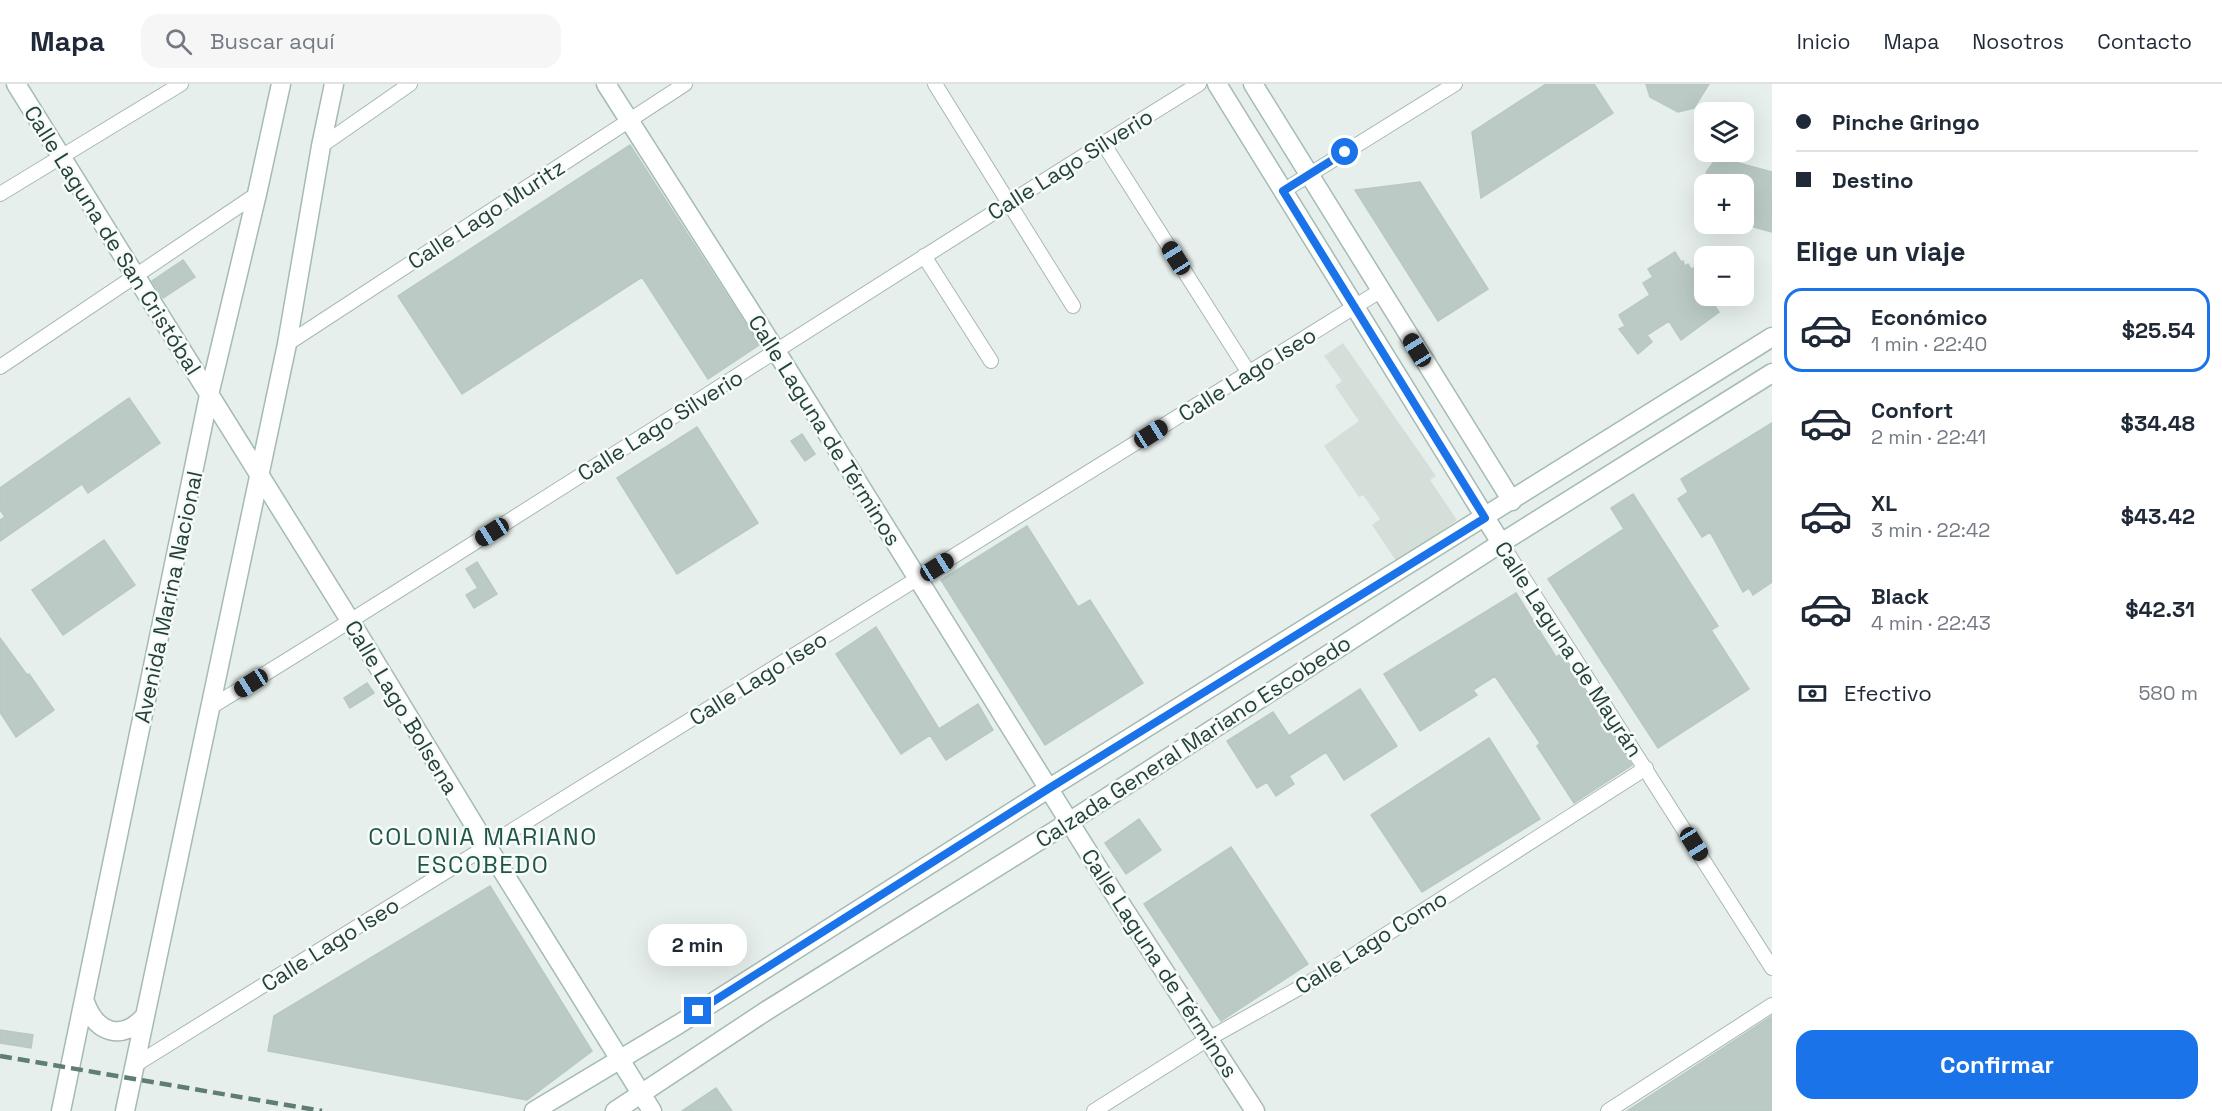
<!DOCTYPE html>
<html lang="es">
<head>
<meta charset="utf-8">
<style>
  :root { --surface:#fff; --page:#f6f6f7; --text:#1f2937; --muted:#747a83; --line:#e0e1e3; --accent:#1a73e8 }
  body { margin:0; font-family:"Space Grotesk",sans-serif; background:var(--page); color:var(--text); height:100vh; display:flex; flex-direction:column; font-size:22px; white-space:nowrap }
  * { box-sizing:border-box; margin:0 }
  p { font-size:20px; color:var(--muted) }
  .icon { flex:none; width:33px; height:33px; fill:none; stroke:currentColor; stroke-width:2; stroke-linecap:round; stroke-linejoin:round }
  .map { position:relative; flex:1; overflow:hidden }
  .drawer { display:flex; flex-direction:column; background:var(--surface); width:450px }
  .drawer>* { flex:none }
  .guide { display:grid; align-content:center; height:132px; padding:0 24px; background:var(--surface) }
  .buttons { position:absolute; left:1694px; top:18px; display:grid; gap:12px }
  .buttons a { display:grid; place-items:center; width:60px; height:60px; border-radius:12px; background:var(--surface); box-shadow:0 6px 24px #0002; font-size:30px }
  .end { position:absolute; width:27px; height:27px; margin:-14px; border:8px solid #1a73e8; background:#fff; box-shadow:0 0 0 3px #fff }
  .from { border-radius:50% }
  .bubble { position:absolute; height:42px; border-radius:18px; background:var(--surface); box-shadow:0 6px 24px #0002; font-size:20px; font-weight:700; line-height:42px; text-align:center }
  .car { position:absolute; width:18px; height:36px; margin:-18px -9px; border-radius:8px; box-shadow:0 0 4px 2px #0007; background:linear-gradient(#222 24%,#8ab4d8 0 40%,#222 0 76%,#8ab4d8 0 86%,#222 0) }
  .guide b { display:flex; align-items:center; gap:21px; height:57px; font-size:22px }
  .guide b+b { border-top:2px solid var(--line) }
  .guide i { width:15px; height:15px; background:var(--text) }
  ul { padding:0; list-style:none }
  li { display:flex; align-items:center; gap:18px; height:84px; margin:0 12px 9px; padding:0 12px; border:3px solid transparent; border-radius:18px }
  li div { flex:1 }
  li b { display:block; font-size:22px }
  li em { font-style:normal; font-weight:700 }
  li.on { border-color:var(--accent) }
  li>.icon { width:54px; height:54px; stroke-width:1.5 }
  h2 { padding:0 24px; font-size:27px; line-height:72px }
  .pay { display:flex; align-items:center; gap:15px; height:66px; padding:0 24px; font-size:22px }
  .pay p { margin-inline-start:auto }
  .primary-button { display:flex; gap:12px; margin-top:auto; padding:12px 24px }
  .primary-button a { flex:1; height:69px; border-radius:18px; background:var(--accent); color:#fff; font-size:24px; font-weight:700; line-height:69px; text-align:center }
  header { display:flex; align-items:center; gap:36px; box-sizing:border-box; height:84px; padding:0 30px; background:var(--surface); border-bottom:2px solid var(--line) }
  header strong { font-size:28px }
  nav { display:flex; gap:33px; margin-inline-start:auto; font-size:21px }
  .search { width:420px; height:54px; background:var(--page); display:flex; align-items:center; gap:15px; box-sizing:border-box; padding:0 21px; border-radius:18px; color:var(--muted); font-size:22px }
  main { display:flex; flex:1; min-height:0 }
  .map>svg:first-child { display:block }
  .built { fill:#d4dfda }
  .building { fill:#bbcac4; stroke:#b8c9c2; stroke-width:1.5 }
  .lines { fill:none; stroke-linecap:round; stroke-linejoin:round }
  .street-casing { stroke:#a8b8b2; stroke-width:16 }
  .secondary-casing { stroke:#a4bbb3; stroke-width:21 }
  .street { stroke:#fff; stroke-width:14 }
  .secondary { stroke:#fff; stroke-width:18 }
  .rail { stroke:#5f7d75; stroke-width:4.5; stroke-dasharray:12 6; stroke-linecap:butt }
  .route { stroke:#1a73e8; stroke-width:8 }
  .labels { text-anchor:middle; stroke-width:5; stroke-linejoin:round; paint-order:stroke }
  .street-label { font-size:22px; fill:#24423a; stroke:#f7fbf9 }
  .neighbourhood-label { font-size:24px; letter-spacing:1.5px; fill:#1f5548; stroke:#f7fbf9 }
</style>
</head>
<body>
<header>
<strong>Mapa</strong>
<div class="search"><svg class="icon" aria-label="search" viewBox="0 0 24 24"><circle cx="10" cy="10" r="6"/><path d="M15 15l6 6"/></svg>Buscar aquí</div>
<nav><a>Inicio</a><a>Mapa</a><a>Nosotros</a><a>Contacto</a></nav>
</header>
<main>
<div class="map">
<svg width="1772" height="1027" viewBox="0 0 1772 1027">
  <rect width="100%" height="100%" fill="#e6efeb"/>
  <path class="built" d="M1343,259L1436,392L1430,396L1457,436L1397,478L1372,441L1380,435L1363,411L1359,413L1324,362L1359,337L1335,302L1342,297L1324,272Z"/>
  <path class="building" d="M1546,0H1594L1613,29L1481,114L1472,48Z
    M1646,0H1709L1694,24L1678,28L1650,13Z
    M630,61L759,261L708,295L642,193L462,310L398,212Z
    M1720,74L1772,88V148L1743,140V100H1703L1707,87L1716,75Z
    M1420,98L1488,205L1438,237L1355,106Z
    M1675,168L1681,178L1683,177L1685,182L1688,180L1691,185L1694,184L1701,195L1699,196L1704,205V212H1708L1719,228L1681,256L1669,237L1647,251L1652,258L1638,270L1619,245L1625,242L1619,231L1650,211L1643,199L1653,193L1648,185Z
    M183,176L195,193L163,214L152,197Z
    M129,314L160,359L88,409L82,400L0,457V436L5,433L0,426V404Z
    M1772,339V498L1753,511L1749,504L1743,508L1710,448L1702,453L1678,415L1688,408L1681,395Z
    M697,343L758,439L677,490L617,394Z
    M802,350L815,370L805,377L791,357Z
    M1633,410L1718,542L1711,546L1749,605L1658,664L1548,495L1624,445L1611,424Z
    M1027,442L1078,523L1090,516L1143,599L1045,661L941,496Z
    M104,456L135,501L63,551L32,506Z
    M477,478L497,510L474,524L466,511L478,504L466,485Z
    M1516,509L1556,573L1561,570L1632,681L1574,719L1537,662L1540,659L1495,592L1473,606L1477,611L1420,647L1384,590Z
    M876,543L939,645L978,620L993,646L946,676L930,651L901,670L836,570Z
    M0,554L27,591L29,590L54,626L16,653L0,628Z
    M367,599L374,609L350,624L344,614Z
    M1360,605L1397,662L1344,696L1326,668L1289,692L1294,700L1276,712L1267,698L1257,704L1227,657L1273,628L1289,652Z
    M1489,654L1540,735L1422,808L1371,731Z
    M1139,735L1161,766L1126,790L1105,759Z
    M1231,763L1308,880L1221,937L1144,820Z
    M490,802L592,967L527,1016L268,967L274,932Z
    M1772,932V1027H1627L1763,938Z
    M0,946L33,951L31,964L0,959Z
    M716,1004L732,1027H682Z"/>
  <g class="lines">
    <defs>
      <path id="street" d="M935,0L1073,222
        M1103,59L1249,289
        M321,62L410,0
        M1283,107L1455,0
        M0,110L181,0
        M924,172L991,277
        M287,260L685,0
        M0,283L257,110
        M1501,459L1772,884
        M211,623C543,420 867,205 1199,0
        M135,981L1380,207
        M1094,1027L1208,955L1326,889L1646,684
        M1608,1027L1772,921"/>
      <path id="secondary" d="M16,0L351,538L487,762L652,1027
        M606,0L776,267L1113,808L1255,1027
        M1217,0L1501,459
        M1253,0L1512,417
        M85,918C96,949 122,958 145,932
        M61,1027L209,311L257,110L281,0
        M125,1027L287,260L321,62L334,0
        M534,1027L679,940L1048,705L1772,253
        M615,1027L766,927L1069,738L1501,459L1772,289"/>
    </defs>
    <use href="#street" class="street-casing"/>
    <use href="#secondary" class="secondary-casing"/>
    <use href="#street" class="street"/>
    <use href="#secondary" class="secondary"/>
    <path class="rail" d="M0,972L322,1027"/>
  </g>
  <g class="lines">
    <path class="route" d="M698,927L1048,705L1485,434L1283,107L1345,68"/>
  </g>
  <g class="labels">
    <g class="street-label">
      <text transform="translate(1070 80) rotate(-32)" y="8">Calle Lago Silverio</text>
      <text transform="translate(486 130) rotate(-33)" y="8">Calle Lago Muritz</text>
      <text transform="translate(113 156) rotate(58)" y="8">Calle Laguna de San Cristóbal</text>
      <text transform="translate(1247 290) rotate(-32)" y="8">Calle Lago Iseo</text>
      <text transform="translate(660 341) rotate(-32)" y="8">Calle Lago Silverio</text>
      <text transform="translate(825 346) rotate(58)" y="8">Calle Laguna de Términos</text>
      <text transform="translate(168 513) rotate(-78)" y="8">Avenida Marina Nacional</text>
      <text transform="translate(1569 565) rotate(57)" y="8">Calle Laguna de Mayrán</text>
      <text transform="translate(758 594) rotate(-32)" y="8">Calle Lago Iseo</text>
      <text transform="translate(402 623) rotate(59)" y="8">Calle Lago Bolsena</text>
      <text transform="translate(1193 657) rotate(-33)" y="8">Calzada General Mariano Escobedo</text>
      <text transform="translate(1371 858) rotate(-32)" y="8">Calle Lago Como</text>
      <text transform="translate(330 860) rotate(-32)" y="8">Calle Lago Iseo</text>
      <text transform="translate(1160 879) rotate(57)" y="8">Calle Laguna de Términos</text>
    </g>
    <g class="neighbourhood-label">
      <text x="483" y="761">COLONIA MARIANO<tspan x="483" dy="28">ESCOBEDO</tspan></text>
    </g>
  </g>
</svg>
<div class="buttons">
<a><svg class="icon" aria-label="layers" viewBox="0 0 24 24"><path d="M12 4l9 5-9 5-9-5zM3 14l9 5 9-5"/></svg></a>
<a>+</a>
<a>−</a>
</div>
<i class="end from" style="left:1345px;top:68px"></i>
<i class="end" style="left:698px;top:927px"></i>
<div class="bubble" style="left:648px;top:840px;width:99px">2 min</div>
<i class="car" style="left:1176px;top:174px;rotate:328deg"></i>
<i class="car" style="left:1417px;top:266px;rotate:328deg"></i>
<i class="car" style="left:1151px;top:350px;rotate:58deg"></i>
<i class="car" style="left:492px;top:448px;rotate:238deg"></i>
<i class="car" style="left:937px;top:483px;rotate:58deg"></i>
<i class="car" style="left:251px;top:599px;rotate:238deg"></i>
<i class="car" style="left:1694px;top:760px;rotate:148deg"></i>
</div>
<section class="drawer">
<div class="guide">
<b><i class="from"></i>Pinche Gringo</b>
<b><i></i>Destino</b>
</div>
<h2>Elige un viaje</h2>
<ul>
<li class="on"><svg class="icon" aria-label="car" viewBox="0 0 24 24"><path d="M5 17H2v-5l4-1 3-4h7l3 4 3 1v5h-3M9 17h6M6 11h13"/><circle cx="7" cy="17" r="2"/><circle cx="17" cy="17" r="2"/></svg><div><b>Económico</b><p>1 min · 22:40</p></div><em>$25.54</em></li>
<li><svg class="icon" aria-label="car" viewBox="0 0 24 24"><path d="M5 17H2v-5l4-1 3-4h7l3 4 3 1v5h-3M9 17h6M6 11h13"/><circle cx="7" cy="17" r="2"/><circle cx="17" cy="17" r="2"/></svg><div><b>Confort</b><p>2 min · 22:41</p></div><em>$34.48</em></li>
<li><svg class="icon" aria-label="car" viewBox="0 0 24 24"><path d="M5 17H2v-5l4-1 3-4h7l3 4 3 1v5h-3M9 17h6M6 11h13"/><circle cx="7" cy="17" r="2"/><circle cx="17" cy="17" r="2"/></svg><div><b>XL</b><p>3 min · 22:42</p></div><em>$43.42</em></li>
<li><svg class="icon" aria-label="car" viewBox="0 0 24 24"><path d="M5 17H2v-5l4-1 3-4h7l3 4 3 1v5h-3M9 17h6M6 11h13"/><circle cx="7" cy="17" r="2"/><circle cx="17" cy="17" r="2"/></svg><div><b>Black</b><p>4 min · 22:43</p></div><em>$42.31</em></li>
</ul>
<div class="pay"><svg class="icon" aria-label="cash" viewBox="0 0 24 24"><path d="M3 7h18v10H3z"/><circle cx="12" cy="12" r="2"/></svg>Efectivo<p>580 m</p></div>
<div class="primary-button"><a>Confirmar</a></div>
</section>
</main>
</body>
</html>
